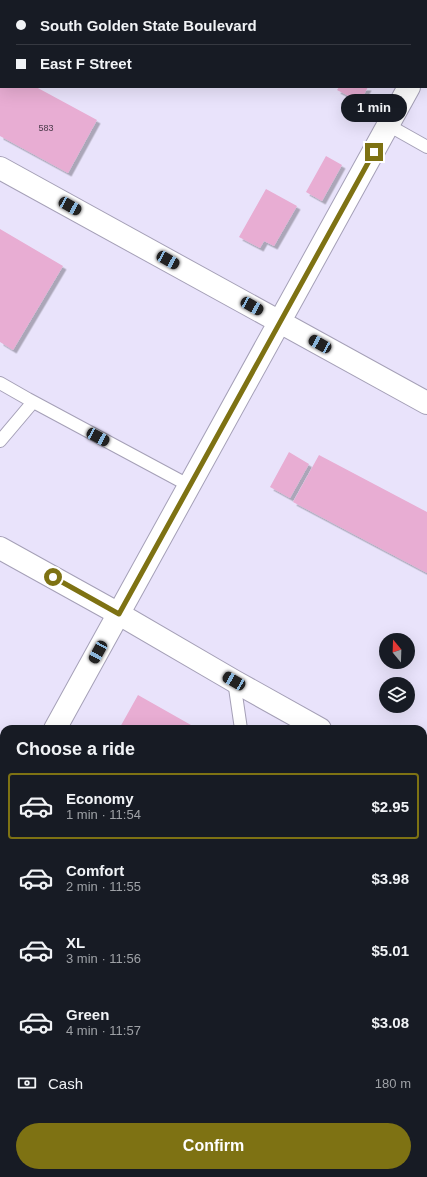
<!DOCTYPE html>
<html lang="en">
<head>
<meta charset="utf-8">
<style>
  :root { --surface:#171b24; --page:#20242c; --text:#f1f3f6; --muted:#9ea1a6; --line:#363941; --accent:#7e7213 }
  body { margin:0; font-family:Arial,sans-serif; background:var(--page); color:var(--text); height:100vh; display:flex; flex-direction:column; font-size:15px; white-space:nowrap }
  * { box-sizing:border-box; margin:0 }
  p { font-size:13px; color:var(--muted) }
  .icon { flex:none; width:22px; height:22px; fill:none; stroke:currentColor; stroke-width:2; stroke-linecap:round; stroke-linejoin:round }
  .map { position:relative; flex:1; overflow:hidden }
  .drawer { position:absolute; left:0px; top:725px; width:427px; height:452px; display:flex; flex-direction:column; background:var(--surface); border-radius:12px 12px 0 0; box-shadow:0 4px 16px #0002 }
  .drawer>* { flex:none }
  .top-card { position:absolute; left:0px; top:0px; width:427px; height:88px; box-shadow:0 4px 16px #0002; display:grid; align-content:center; height:88px; padding:0 16px; background:var(--surface) }
  .needle { width:26px; rotate:341deg }
  .tools { position:absolute; left:379px; top:633px; display:grid; gap:8px }
  .tools a { display:grid; place-items:center; width:36px; height:36px; border-radius:50%; background:var(--surface); box-shadow:0 4px 16px #0002; font-size:20px }
  .end { position:absolute; width:18px; height:18px; margin:-9px; border:5px solid #7e7213; background:#fff; box-shadow:0 0 0 2px #fff }
  .from { border-radius:50% }
  .bubble { position:absolute; height:28px; border-radius:14px; background:var(--surface); box-shadow:0 4px 16px #0002; font-size:13px; font-weight:800; line-height:28px; text-align:center }
  .car { position:absolute; width:12px; height:24px; margin:-12px -6px; border-radius:5px; box-shadow:0 0 3px 1px #0007; background:linear-gradient(#222 24%,#8ab4d8 0 40%,#222 0 76%,#8ab4d8 0 86%,#222 0) }
  .top-card b { display:flex; align-items:center; gap:14px; height:38px; font-size:15px }
  .top-card b+b { border-top:1px solid var(--line) }
  .top-card i { width:10px; height:10px; background:var(--text) }
  ul { padding:0; list-style:none }
  li { display:flex; align-items:center; gap:12px; height:66px; margin:0 8px 6px; padding:0 8px; border:2px solid transparent; border-radius:4px }
  li div { flex:1 }
  li b { display:block; font-size:15px }
  li em { font-style:normal; font-weight:800 }
  li.on { border-color:var(--accent) }
  li>.icon { width:36px; height:36px; stroke-width:1.5 }
  h2 { padding:0 16px; font-size:18px; line-height:48px }
  .pay { display:flex; align-items:center; gap:10px; height:44px; padding:0 16px; font-size:15px }
  .pay p { margin-inline-start:auto }
  .primary-button { display:flex; gap:8px; margin-top:auto; padding:8px 16px }
  .primary-button a { flex:1; height:46px; border-radius:24px; background:var(--accent); color:#fff; font-size:16px; font-weight:800; line-height:46px; text-align:center }
  .map>svg:first-child { display:block }
  .building { fill:#e8add3; filter:url(#shadow) }
  .lines { fill:none; stroke-linecap:round; stroke-linejoin:round }
  .service-casing { stroke:#a5a0b7; stroke-width:14 }
  .minor-casing { stroke:#a5a0b7; stroke-width:24 }
  .tertiary-casing { stroke:#a5a0b7; stroke-width:24 }
  .secondary-casing { stroke:#a5a0b7; stroke-width:24 }
  .service { stroke:#fff; stroke-width:12 }
  .minor { stroke:#fff; stroke-width:22 }
  .tertiary { stroke:#fff; stroke-width:22 }
  .secondary { stroke:#fff; stroke-width:22 }
  .rail-casing { stroke:#726e7d; stroke-width:4.5 }
  .rail { stroke:#fff; stroke-width:3; stroke-dasharray:9; stroke-linecap:butt }
  .route { stroke:#7e7213; stroke-width:5 }
  .labels { text-anchor:middle; stroke-width:3; stroke-linejoin:round; paint-order:stroke }
  .number-label { font-size:9px; fill:#4a3a4a }
</style>
</head>
<body>
<div class="map">
<svg width="427" height="1177" viewBox="0 0 427 1177">
  <defs>
    <filter id="shadow"><feDropShadow dx="3.5" dy="3.5" stdDeviation="0" flood-color="#0004"/></filter>
  </defs>
  <rect width="100%" height="100%" fill="#e9e3fb"/>
  <path class="building" d="M0,87H36L97,120L68,173L0,136Z
    M339,87H368L360,102L337,90Z
    M326,156L342,165L322,201L306,192Z
    M266,189L297,206L274,246L264,241L260,248L239,237Z
    M0,229L63,266L13,350L0,342Z
    M289,452L309,464L290,498L270,487Z
    M319,455L427,512V573L293,502Z
    M138,695L191,725L188,729H119Z
    M0,1055L4,1058V1073L0,1079Z
    M71,1173H86L83,1177H77Z
    M116,1173H184L182,1177H124Z"/>
  <g class="lines">
    <defs>
      <path id="service" d="M388,125L427,147
        M0,383L28,399L190,486
        M0,441L33,402
        M234,681L241,729
        M423,878L427,882
        M423,959L427,958
        M35,1177L38,1173"/>
      <path id="minor" d="M426,57L427,55
        M0,168L427,403
        M55,729L409,87
        M0,828L4,821
        M265,1177L267,1173"/>
      <path id="tertiary" d="M0,914L4,916
        M423,1149L427,1151"/>
      <path id="secondary" d="M0,548L119,614L234,681L320,729
        M423,788L427,790"/>
    </defs>
    <use href="#service" class="service-casing"/>
    <use href="#minor" class="minor-casing"/>
    <use href="#tertiary" class="tertiary-casing"/>
    <use href="#secondary" class="secondary-casing"/>
    <use href="#service" class="service"/>
    <use href="#minor" class="minor"/>
    <use href="#tertiary" class="tertiary"/>
    <use href="#secondary" class="secondary"/>
    <defs>
      <path id="rail" d="M0,830L4,832
        M423,1063L427,1065"/>
    </defs>
    <use href="#rail" class="rail-casing"/>
    <use href="#rail" class="rail"/>
  </g>
  <g class="lines">
    <path class="route" d="M53,577L119,614L374,152"/>
  </g>
  <g class="labels">
    <g class="number-label">
      <text x="46" y="131">583</text>
    </g>
  </g>
</svg>
<div class="tools">
<a><svg class="needle" viewBox="-14 -14 28 28"><path d="M0-13l5 13h-10z" fill="#e53935"/><path d="M0 13l5-13h-10z" fill="#9ea1a6"/></svg></a>
<a><svg class="icon" aria-label="layers" viewBox="0 0 24 24"><path d="M12 4l9 5-9 5-9-5zM3 14l9 5 9-5"/></svg></a>
</div>
<i class="end from" style="left:53px;top:577px"></i>
<i class="end" style="left:374px;top:152px"></i>
<div class="bubble" style="left:341px;top:94px;width:66px">1 min</div>
<i class="car" style="left:70px;top:206px;rotate:119deg"></i>
<i class="car" style="left:168px;top:260px;rotate:119deg"></i>
<i class="car" style="left:252px;top:306px;rotate:119deg"></i>
<i class="car" style="left:320px;top:344px;rotate:299deg"></i>
<i class="car" style="left:98px;top:437px;rotate:118deg"></i>
<i class="car" style="left:98px;top:652px;rotate:209deg"></i>
<i class="car" style="left:234px;top:681px;rotate:300deg"></i>
<div class="top-card">
<b><i class="from"></i>South Golden State Boulevard</b>
<b><i></i>East F Street</b>
</div>
<section class="drawer">
<h2>Choose a ride</h2>
<ul>
<li class="on"><svg class="icon" aria-label="car" viewBox="0 0 24 24"><path d="M5 17H2v-5l4-1 3-4h7l3 4 3 1v5h-3M9 17h6M6 11h13"/><circle cx="7" cy="17" r="2"/><circle cx="17" cy="17" r="2"/></svg><div><b>Economy</b><p>1 min · 11:54</p></div><em>$2.95</em></li>
<li><svg class="icon" aria-label="car" viewBox="0 0 24 24"><path d="M5 17H2v-5l4-1 3-4h7l3 4 3 1v5h-3M9 17h6M6 11h13"/><circle cx="7" cy="17" r="2"/><circle cx="17" cy="17" r="2"/></svg><div><b>Comfort</b><p>2 min · 11:55</p></div><em>$3.98</em></li>
<li><svg class="icon" aria-label="car" viewBox="0 0 24 24"><path d="M5 17H2v-5l4-1 3-4h7l3 4 3 1v5h-3M9 17h6M6 11h13"/><circle cx="7" cy="17" r="2"/><circle cx="17" cy="17" r="2"/></svg><div><b>XL</b><p>3 min · 11:56</p></div><em>$5.01</em></li>
<li><svg class="icon" aria-label="car" viewBox="0 0 24 24"><path d="M5 17H2v-5l4-1 3-4h7l3 4 3 1v5h-3M9 17h6M6 11h13"/><circle cx="7" cy="17" r="2"/><circle cx="17" cy="17" r="2"/></svg><div><b>Green</b><p>4 min · 11:57</p></div><em>$3.08</em></li>
</ul>
<div class="pay"><svg class="icon" aria-label="cash" viewBox="0 0 24 24"><path d="M3 7h18v10H3z"/><circle cx="12" cy="12" r="2"/></svg>Cash<p>180 m</p></div>
<div class="primary-button"><a>Confirm</a></div>
</section>
</div>
</body>
</html>
